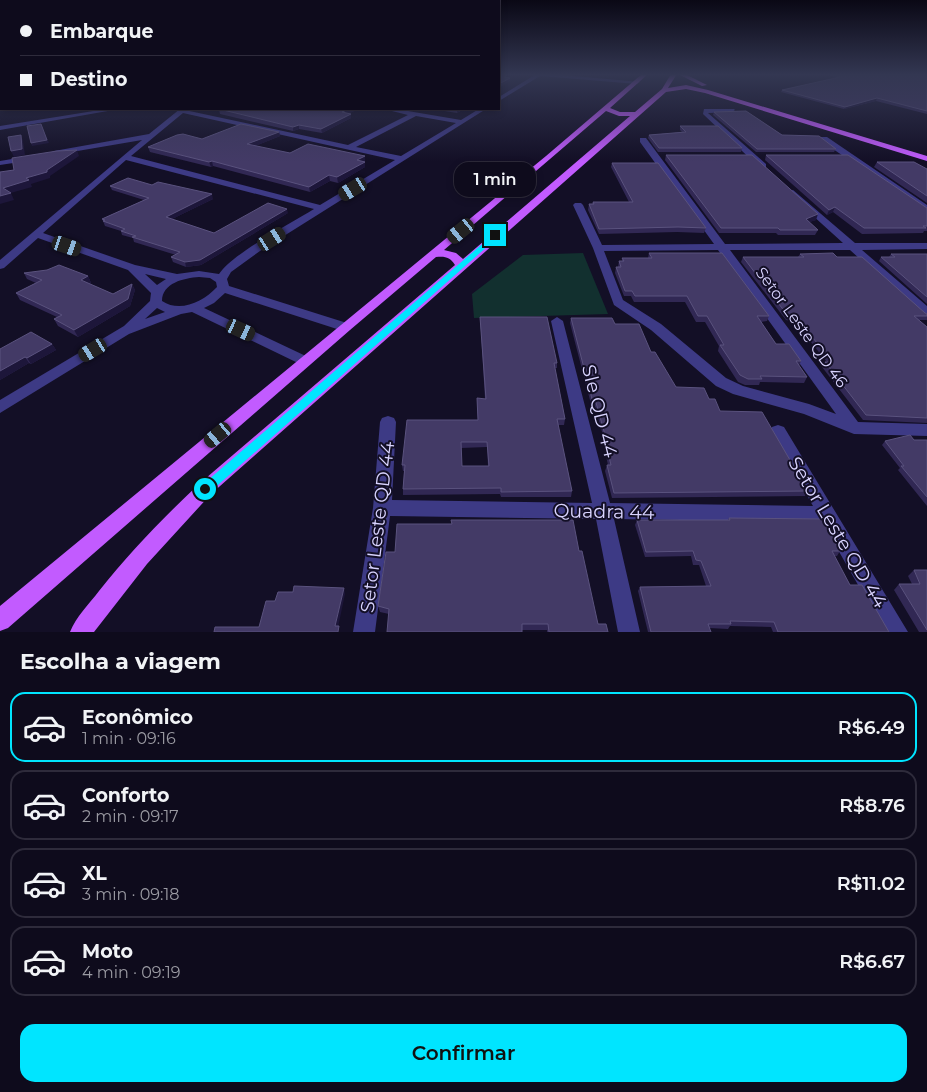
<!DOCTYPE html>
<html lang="pt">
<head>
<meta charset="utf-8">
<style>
  :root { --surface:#0e0b1c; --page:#171425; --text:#f1f3f6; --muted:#9b9ba3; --line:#2e2b3b; --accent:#00e5ff }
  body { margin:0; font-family:Montserrat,sans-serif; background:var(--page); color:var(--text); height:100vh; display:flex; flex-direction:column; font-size:19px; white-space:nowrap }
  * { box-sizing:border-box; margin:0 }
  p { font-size:16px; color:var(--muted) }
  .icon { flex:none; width:28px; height:28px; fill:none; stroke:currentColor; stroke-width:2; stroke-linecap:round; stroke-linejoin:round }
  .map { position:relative; height:632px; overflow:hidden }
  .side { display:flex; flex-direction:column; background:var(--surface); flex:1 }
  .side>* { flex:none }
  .hud { position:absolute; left:0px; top:0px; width:500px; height:110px; box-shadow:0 2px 8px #0003,0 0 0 1px var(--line); display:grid; align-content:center; height:110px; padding:0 20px; background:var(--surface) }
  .end { position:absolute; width:22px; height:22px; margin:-11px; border:6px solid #00e5ff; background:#111; box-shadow:0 0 0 2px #111 }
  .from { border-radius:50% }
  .bubble { position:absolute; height:35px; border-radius:15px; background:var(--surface); box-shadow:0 2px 8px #0003,0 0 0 1px var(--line); font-size:16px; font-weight:600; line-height:35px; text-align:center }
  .car { position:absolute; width:15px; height:30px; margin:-15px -8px; border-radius:6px; box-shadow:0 0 4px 1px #0007; background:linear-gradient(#222 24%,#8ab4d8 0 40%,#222 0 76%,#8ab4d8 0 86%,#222 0) }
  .hud b { display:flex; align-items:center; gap:18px; height:48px; font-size:19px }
  .hud b+b { border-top:1px solid var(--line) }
  .hud i { width:12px; height:12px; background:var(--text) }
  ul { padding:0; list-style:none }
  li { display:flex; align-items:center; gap:15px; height:70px; margin:0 10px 8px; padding:0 10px; border:2px solid var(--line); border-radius:15px }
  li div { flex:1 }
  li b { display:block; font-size:19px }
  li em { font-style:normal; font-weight:600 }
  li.active { border-color:var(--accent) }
  li>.icon { width:45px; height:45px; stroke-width:1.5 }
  h2 { padding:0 20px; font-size:22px; line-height:60px }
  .action { display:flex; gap:10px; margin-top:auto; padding:10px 20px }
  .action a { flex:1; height:58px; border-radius:15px; background:var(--accent); color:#111; font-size:20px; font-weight:600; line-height:58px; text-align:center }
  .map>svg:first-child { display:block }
  .green { fill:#12302f }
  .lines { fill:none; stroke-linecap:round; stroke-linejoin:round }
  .minor { fill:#3d3a85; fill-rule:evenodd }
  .major { fill:#c25bff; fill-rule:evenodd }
  .wall { fill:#312854; fill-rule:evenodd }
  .shaded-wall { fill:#1d163a }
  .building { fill:#433a66; stroke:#5a527e; fill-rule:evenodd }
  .route { fill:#00e5ff }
  .labels { text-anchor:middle; stroke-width:4; stroke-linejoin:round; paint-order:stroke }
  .street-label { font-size:16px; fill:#d9d4ff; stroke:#130f26 }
  .near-street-label { font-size:19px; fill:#d9d4ff; stroke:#130f26 }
</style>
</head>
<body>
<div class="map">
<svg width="927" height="632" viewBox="0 0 927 632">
  <rect width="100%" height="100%" fill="#130f26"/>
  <path class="green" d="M583,253L608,314L474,318L472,294L523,255Z"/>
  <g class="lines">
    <path class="minor" d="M530,74H553L640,82L637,84L540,76L499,101V97L533,76Z
      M106,109H119L0,130V126Z
      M180,109L348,145L408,115L384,109H396L461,120L479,109H486L260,251L231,272L227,279L229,286L350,324L351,327L350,330H340L225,293L214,303L204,308L310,358L312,361L310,364H300L192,312L181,314L129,334L0,413V400L124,326L150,301L151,293L128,270L38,238L4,268L0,269V260L142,140L54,155L50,153L54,151L149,134ZM183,113L395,160L320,205L131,156ZM416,116L456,123L401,156L356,147ZM126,160L314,209C290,224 233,253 219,274L199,271L177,274L135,265L43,233ZM145,274L166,279L157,285ZM199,277L210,278L216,282L217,287C203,302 180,313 162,301C162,283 184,278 199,277ZM157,308L165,312L145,319Z
      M704,109H734L735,110L732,112L708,113L766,164V168H760L703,114Z
      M821,137H827L927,205V212L821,141Z
      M640,138H646L725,244L843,243L790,195V191L793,190L855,243H927V249L862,250L927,306V317L923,316L850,250H730L858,422L927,424V436L854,434L804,414L733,394L716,386L651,330L614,305L593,248L573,205L575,203H581L583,205L602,245L714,244L640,142ZM718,250L836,414L809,404L743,386L726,378L661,324L623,300L604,251Z
      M30,156H33V160L0,165V161Z
      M557,317L563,321L610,503L813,506L770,431L772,427L778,425L784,427L908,632H885L822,522L614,519L640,632H618L596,519L390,516L375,632H353L373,508L380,422L382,418L388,416L394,418L396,422L392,500L592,503L551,321Z"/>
    <path class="major" d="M642,74H648L610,108L620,112H635L662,89L671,74H677L668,88L686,85L708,90L927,156V161L705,93L686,89L666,92L211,494L147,564L94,632H70C76,617 89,604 99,591C129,553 163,518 199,484L455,265C450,257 445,256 436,257L350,330L8,628L0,631V606L546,156ZM606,111L619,116H630L463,259L456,253L444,250Z
      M678,74H685L707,85L702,86Z"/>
  </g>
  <path class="wall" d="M827,74H927V114L876,101L844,109L781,92L782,90L836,78Z
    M219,109H359L349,113L351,118L322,133L299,129L293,131L220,114Z
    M432,109H464L457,113Z
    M714,112L782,135L836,149L834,152H756L713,115Z
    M680,126L742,148L741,152H658L648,138L649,135L682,132L680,130Z
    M279,132L280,136L255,146L290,153L365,156V161L364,162L365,167L338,183L330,181L310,192L213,166L211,167L150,152L148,147L202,139Z
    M666,155L816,220L809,222L818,230L815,235H778L776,233H719L665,160Z
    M766,155L927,208V231H924L923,233L862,234L833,212L827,215L765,160Z
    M877,162L927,169V203L874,167Z
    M612,163L706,228L704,233L677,232L599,234L588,210L589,204H592L593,202H629L611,167Z
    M152,185L213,199L172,219L214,233L288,213L201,265L186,267L173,262L171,257L176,255L134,242L133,238L122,235L121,231L105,226L103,221L102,219L144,200L112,190L110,186Z
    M649,253L769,316L767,321L761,322L776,344L801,361L799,366L807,377L804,383L760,382L759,385H745L738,382L718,351L719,346L705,322H696L685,302H634L631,296H624L615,273L616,267H618L619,261H622V258H648Z
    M800,254L837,257L925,313L927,314V320H919L927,327V423L863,420L822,367L825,362H827L805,335H801L790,321L786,320L741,262L743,257H798Z
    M891,254H927V304L879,261L881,257H889Z
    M24,273L88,276L91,283L89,284L113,294L132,284L135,290L130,306L78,337L58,326L54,319L57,317L20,300L16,293L36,283L27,279Z
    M480,317L557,363V368H555L565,419L564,425H558L572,491L571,497H501L500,494L403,495V489L404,471H403L402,465L478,420L477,398L485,399ZM487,447L488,466H462L461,448Z
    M571,318L615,324L651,352L676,387L709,399L720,411L808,491L805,496L612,498L605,471L607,465H608L604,447L605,442L594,404H591L570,323Z
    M52,344L56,350L31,364L29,363L0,380V349Z
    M914,440H927V506L898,470L900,468L882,445L885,441Z
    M729,518L840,551L837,556H834L850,585L889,632H773L771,627L730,626L728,629L709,628L711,632H648L638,591L640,587L706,586L699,565H693L691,556L645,557L635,525L637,520H728Z
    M579,551L598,624L608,632H547V630H522L389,614L380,612L378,606Z
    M914,570H927V632H919L894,590L899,584H912L908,576Z"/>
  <path class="shaded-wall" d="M510,78V81L499,88V84Z
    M877,98L876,101L844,109L845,107Z
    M349,109H359L343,116L342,112Z
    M457,109H464L457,113Z
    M351,114V118L322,133L321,129Z
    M41,124L49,143L32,146L31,143Z
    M299,125V129L293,131V127Z
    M279,132L280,136L248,149L247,144Z
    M21,135L23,141L25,155L14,157L11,151Z
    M77,150L79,156L50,176V178L31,184L32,187L7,194L3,188L47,170Z
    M365,156V161L358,165L357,160Z
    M212,161L213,166L211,167L209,162Z
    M365,162V167L338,183L337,177Z
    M329,175L330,181L310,192L309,187Z
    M11,193L14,200L0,204V196Z
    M212,194L213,199L168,221L166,217Z
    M835,207L833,212L827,215L829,210Z
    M287,209L288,213L201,265L186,267L185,262Z
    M818,214L816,220L804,224L806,219Z
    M88,276L91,283L84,286L81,280Z
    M132,284L135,290L130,306L78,337L74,330Z
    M52,344L56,350L31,364L27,358Z
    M25,357L29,363L0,380V371Z
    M344,588L345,594L337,632L335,626Z"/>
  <path class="building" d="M499,74L507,75L504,77L510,78L499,84Z
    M834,74H927V111L877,98L845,107L782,90L840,77Z
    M219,109H349L342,112L351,114L321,129L299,125L293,127Z
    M746,111L782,135L819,136L836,149H757L714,112Z
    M41,124L47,140L31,143L27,126Z
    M241,124L279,132L247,144L290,153L308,144L365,156L357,160L365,162L337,177L329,175L309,187L212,161L209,162L148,147L177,135L183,134L202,139Z
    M680,126H718L742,148H659L649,135L686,132Z
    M21,135L22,149L11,151L8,137Z
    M77,150L47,170V172L26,178L29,180L3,188L11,193L0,196V172L14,170L12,158L57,151Z
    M666,155H752L818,214L806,219L818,230H780L778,228H721Z
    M766,155H848L927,208V226H923L926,228H864L835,207L829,210Z
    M877,162H914L927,169V196Z
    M612,163H658L706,228L678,227L599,229L589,204H594L593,202H633Z
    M128,178L152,185L158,182L212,194L166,217L214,233L268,203L287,209L200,260L185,262L171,257L180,252L132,237L136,236L121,231L125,229L103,221L105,220L102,219L149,198L110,186Z
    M649,253H722L769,316H757L776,344H789L801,361H796L807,377L760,376L762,379H748L740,375L720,345H724L707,316H698L687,296H635L632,291H625L616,267H621L619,261H624L622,258H652Z
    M833,253L837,257H862L925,313L927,314V316H914L927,327V418L866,415L825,362H833L807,331H803L792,317L788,316L743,257H804L800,254Z
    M891,254H927V297L881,257H895Z
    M59,265L88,276L81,280L113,294L132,284L128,299L74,330L54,319L62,315L16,293L42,280L24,273L47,270Z
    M480,317H547L557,363H554L565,419H557L572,491L501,492V488L403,489L405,465H402L407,420H478L477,398L486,399ZM461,442H487L489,466H462Z
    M571,318H612L615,324H639L651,352H655L676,387L704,388L709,399H715L720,411L762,412L808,491L614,493L607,465H611L605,441L607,442L595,399H592Z
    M31,332L52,344L27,358L25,357L0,371V349Z
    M910,435L914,440H927V497L901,466H904L885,441Z
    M729,518L822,519L840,551H832L850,585H862L889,632H778L774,622L730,621L731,624H708L711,632H651L640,587L711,586L701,561L696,560L693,551L646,552L637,520H730Z
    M451,520H573L579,551H582L598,624H606L608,632H549L548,624H522V632H387L389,609L378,606L386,552H395L397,524H452Z
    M914,570H927V630L899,584H920Z
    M294,586L344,588L335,626H339L338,632H214L215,627H259L266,601H275L278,592H293Z"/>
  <linearGradient id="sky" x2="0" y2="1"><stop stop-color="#0a0815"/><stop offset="0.46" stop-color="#333752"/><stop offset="1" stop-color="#333752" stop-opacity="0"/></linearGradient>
  <rect width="927" height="162" fill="url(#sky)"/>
  <path class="route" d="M495,233L499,235L498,237L209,493H201L199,489L201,486Z"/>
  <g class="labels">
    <g class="street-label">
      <text transform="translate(802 327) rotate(54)" y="6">Setor Leste QD 46</text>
    </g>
    <g class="near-street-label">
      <text transform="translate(600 411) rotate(76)" y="7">Sle QD 44</text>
      <text transform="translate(604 511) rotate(1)" y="7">Quadra 44</text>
      <text transform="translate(377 527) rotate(-83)" y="7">Setor Leste QD 44</text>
      <text transform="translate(838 532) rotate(59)" y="7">Setor Leste QD 44</text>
    </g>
  </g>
</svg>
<i class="end from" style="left:205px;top:489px"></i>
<i class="end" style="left:495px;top:235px"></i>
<div class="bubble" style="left:454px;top:162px;width:82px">1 min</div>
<i class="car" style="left:353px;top:189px;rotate:239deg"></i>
<i class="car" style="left:461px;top:231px;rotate:231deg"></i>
<i class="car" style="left:272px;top:239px;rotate:58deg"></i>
<i class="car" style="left:67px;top:246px;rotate:109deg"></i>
<i class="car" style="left:241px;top:330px;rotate:115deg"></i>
<i class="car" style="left:93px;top:350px;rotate:239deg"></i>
<i class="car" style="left:218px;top:435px;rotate:230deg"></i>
<div class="hud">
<b><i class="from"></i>Embarque</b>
<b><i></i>Destino</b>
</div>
</div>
<section class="side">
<h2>Escolha a viagem</h2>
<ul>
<li class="active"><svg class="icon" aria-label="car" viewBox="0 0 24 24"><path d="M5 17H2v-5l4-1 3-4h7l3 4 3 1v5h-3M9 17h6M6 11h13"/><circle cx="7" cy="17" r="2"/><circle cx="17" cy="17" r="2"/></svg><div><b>Econômico</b><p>1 min · 09:16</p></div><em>R$6.49</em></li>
<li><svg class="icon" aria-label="car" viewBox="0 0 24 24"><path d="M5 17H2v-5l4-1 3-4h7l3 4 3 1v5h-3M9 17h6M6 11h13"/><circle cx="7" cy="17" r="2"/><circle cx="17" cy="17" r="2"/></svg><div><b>Conforto</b><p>2 min · 09:17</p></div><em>R$8.76</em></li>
<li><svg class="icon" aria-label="car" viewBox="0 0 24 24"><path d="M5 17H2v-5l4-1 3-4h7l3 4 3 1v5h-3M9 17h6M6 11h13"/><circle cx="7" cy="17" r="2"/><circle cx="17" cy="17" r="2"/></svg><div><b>XL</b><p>3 min · 09:18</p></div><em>R$11.02</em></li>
<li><svg class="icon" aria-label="car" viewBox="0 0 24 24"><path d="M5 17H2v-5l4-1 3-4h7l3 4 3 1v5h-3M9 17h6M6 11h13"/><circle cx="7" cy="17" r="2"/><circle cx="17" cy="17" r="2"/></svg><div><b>Moto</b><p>4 min · 09:19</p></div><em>R$6.67</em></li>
</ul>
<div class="action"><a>Confirmar</a></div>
</section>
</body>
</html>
